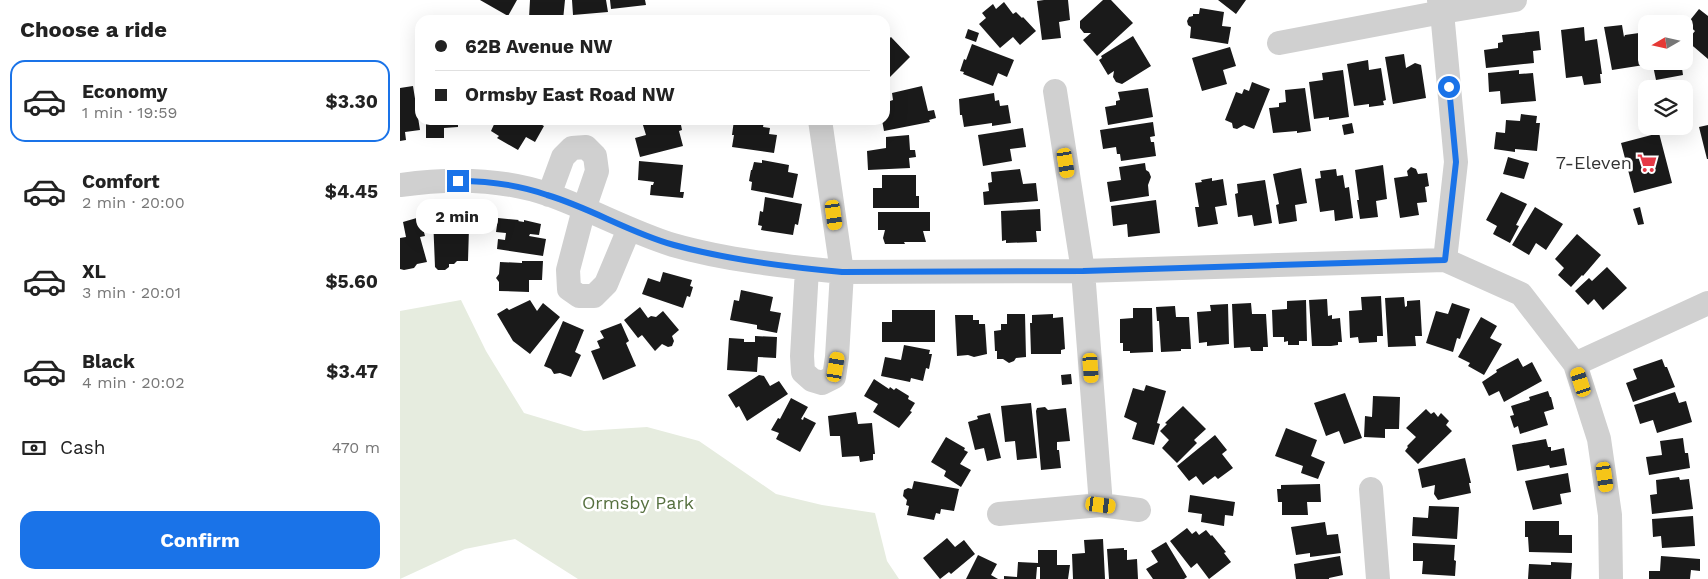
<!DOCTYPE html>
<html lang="en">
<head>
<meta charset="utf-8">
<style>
  :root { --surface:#fff; --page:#f2f2f2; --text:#222; --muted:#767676; --line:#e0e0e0; --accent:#1a73e8 }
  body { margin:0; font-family:"Work Sans",sans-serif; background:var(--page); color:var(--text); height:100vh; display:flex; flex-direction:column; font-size:19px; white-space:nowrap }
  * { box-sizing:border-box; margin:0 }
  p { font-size:16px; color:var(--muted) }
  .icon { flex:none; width:28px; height:28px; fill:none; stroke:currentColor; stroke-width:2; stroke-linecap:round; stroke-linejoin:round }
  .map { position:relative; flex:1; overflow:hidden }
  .side { display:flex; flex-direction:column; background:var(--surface); width:400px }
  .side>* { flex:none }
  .hud { position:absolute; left:15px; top:15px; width:475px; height:110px; border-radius:15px; box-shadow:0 5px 20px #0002; display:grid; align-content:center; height:110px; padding:0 20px; background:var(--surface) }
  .needle { width:32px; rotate:261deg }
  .controls { position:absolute; left:1238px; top:15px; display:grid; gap:10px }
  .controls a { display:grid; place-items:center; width:55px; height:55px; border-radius:10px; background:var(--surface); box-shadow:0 5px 20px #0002; font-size:25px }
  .end { position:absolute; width:22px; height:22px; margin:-11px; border:6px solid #1a73e8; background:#fff; box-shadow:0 0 0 2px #fff }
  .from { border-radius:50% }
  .bubble { position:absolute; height:35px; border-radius:15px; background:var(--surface); box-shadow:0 5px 20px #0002; font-size:16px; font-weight:700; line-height:35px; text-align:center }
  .car { position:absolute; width:15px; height:30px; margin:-15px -8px; border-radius:6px; box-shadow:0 0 4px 1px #0007; background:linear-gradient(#f5c518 24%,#345 0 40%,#f5c518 0 76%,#345 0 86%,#f5c518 0) }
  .hud b { display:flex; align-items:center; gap:18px; height:48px; font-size:19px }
  .hud b+b { border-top:1px solid var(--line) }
  .hud i { width:12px; height:12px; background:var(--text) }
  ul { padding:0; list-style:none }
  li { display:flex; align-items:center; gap:15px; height:82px; margin:0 10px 8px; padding:0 10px; border:2px solid transparent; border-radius:15px }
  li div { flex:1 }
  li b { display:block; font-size:19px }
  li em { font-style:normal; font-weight:700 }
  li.active { border-color:var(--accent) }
  li>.icon { width:45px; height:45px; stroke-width:1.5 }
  h2 { padding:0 20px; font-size:22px; line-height:60px }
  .pay { display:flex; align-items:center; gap:12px; height:55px; padding:0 20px; font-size:19px }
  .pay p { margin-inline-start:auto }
  .primary-button { display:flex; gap:10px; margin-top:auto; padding:10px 20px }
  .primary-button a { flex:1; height:58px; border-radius:15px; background:var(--accent); color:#fff; font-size:20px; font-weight:700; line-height:58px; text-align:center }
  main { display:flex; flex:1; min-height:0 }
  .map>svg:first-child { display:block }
  .green { fill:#e6ecdf }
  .building { fill:#1a1a1a }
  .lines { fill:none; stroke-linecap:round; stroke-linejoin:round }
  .minor { stroke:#d0d0d0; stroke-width:24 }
  .route { stroke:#1a73e8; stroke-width:6 }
  .labels { text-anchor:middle; stroke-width:5; stroke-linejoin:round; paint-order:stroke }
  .poi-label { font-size:18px; fill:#333; stroke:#fff; text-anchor:end }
  .park-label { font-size:18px; fill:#56703f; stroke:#fff }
</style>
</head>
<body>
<main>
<section class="side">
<h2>Choose a ride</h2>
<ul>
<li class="active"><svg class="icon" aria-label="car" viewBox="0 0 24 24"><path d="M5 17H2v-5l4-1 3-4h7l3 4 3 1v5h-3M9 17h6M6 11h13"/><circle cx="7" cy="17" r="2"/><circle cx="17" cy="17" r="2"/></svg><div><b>Economy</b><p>1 min · 19:59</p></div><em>$3.30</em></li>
<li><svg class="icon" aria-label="car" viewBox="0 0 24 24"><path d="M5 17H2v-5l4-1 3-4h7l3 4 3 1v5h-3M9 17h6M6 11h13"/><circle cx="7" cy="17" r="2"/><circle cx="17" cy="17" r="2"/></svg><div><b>Comfort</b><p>2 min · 20:00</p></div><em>$4.45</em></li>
<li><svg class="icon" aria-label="car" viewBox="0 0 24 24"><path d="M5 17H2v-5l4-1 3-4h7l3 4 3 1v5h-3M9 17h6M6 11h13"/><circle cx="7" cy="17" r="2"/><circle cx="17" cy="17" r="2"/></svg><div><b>XL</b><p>3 min · 20:01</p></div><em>$5.60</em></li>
<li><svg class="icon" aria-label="car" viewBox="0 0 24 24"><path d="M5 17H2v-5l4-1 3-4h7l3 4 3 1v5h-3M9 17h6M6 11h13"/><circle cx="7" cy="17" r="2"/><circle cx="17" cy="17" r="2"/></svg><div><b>Black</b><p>4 min · 20:02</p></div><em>$3.47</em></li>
</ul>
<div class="pay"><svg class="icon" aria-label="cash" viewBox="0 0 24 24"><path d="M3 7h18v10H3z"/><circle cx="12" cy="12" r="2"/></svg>Cash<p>470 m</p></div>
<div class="primary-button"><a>Confirm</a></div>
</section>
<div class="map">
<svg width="1308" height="579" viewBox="0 0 1308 579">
  <rect width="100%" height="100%" fill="#fff"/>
  <path class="green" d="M61,300L86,351L124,413L184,431L247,427L299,441L376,494L422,505L475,513L487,561L499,579H178L115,539L65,549L0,579V311Z"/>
  <path class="building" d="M80,0H117L108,16Z
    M130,0H165L163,20H144V19L129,18Z
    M172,0H206L208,12L173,15Z
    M210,0H245L246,5L211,9Z
    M644,0H668L670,20L659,22L661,38L642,40L637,1Z
    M703,0H711L733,23L697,56L683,40L691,33H684L680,28V21Z
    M818,0H846L836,14Z
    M604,2L613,14L616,12L622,18L623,17L636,31L620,45L613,37L600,48L579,24L586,18L582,13L593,4L596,9Z
    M800,8L824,12L822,26L831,27L828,44L790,38L791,27L788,25L787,21L789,17L793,16V14H799Z
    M1299,9L1308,16V59L1287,41L1295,31L1287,24Z
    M1222,25L1224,37L1225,35L1239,33L1244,65L1212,70L1204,27Z
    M1184,27L1185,41L1197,39L1202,74H1200L1201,83L1184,85L1182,76L1166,78L1161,30Z
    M568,29L579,33L576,42L565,38Z
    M1139,31L1141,50L1133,51L1134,63L1086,68L1084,50L1098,48V43L1103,42L1102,35Z
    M733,36L751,66L722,84L716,82L713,77L714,71L708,75L699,60L702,58L701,56Z
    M491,37L510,57L488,79L490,80L485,85V42Z
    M572,44L614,60L607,77L598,73L593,86L563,74L564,72L560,71L564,59L566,60Z
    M830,47L836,66L823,70L827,84L802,91L792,58Z
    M1004,54L1006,68L1015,63L1021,65L1026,98L993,104L985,57Z
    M968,60L969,70L981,68L986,100L983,101L984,105L969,107V104L954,106L947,64Z
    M1252,61H1281L1283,75L1256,80Z
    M943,70L949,117L929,120V117L914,119L909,82L923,80L922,73Z
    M1119,70V74L1133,73L1136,101L1101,104L1100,91L1089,92L1088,73Z
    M852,82L870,89L854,129L844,125L837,129L833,128L832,123L825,120L836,92L842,94L844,89L849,91Z
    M13,86L20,130L5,132L6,140L0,141V88Z
    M522,86L528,111L534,110L536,118L529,120L530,122L484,131L482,120H485V110L489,109L487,102L493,100L492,93Z
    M748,88L753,117L708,125L705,107L716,105V101L720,100L718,92Z
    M905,88L911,131L897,133V131L873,133L869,108L879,107V103L886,102L885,90Z
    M594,93L595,101L599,100L600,106L608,105L611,123L592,126V123L564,127L562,115H560L559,99Z
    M1121,114L1137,116L1136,123H1140L1137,151L1115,149V152L1094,149L1096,132L1105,133L1106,120L1120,121Z
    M26,120H58V127L44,128V138H26Z
    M96,120H133L144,126L135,142L126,137L118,150L97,138L99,136L91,131Z
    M251,120H280L282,130L279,131L283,146L240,157L235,138L246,135L242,122Z
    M334,120L364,122L363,127L370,128L369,134L377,135L374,153L332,147L334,135H332Z
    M753,122L755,136L750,137L751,142H754L756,156L721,161L720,154H717L716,147L703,149L700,130Z
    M952,123L954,133L944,135L942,125Z
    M1308,125V159H1307L1299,127Z
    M623,128L626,147L610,149L612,161L583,166L578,135Z
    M1259,133L1272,183L1234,193L1221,143Z
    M509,135L510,150H515L516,157L509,158L510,168L468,170L467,151L486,148V137Z
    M1108,157L1129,163L1124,179L1103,174Z
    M362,160L389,165L388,172L398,174L393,198L351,190L352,182L349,181L351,170H352L354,162L362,163Z
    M239,161L283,165L280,192H284L283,198L250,195L251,185H253L254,182L238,180Z
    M745,163L746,170L749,172L751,177L748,185L749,196L710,202L707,182L721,180L719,167Z
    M983,165L987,199L976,201L978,217L960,219L957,200H959L955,170Z
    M1011,167L1016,169L1018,174L1027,173L1029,186L1025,187L1027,202L1017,203L1019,215L1000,218L994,178L1008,176L1007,171Z
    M901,168L907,203L895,205L897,221L879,224L876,205L879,204L873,174Z
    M620,169L623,184L636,183L638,201L584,205L583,192L589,191L588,183L592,182L591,172Z
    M936,169L937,176L943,175L945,188L949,187L953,218L935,221L934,210L920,212L915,179L921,178L920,171Z
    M482,175H516V196H519V208H473V188H482Z
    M812,178V181L823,179L827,205L815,207L818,224L798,227L795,207H799L795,183L802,182L801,180Z
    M865,180L872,223L854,226L852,215L838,217L835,194L838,193L837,184Z
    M1101,192L1127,204L1116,225L1119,226L1110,243L1093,234L1097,226L1086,220Z
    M365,197L402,204L398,225L395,224L393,235L361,230L362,226L358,225L360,211L363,212Z
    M756,200L760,233L728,237L727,224L713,226L711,206Z
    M1135,207L1163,224L1146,250L1136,243L1129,255L1112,245Z
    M1240,207L1244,224L1238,225L1233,209Z
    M640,209L641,231H636L637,242L606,243V240L602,241L601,211Z
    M478,212H530V231H523L526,242H504L505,244H485L483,238L485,230H478Z
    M20,217L25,236L20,237L27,262L17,264L14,268L4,270L0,269V238L6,237L3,222Z
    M33,217H59V228H69L68,261H57L54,264H49V267L45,270H38L35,267Z
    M98,218L119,220L118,221L124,222V220L141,224L139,235L130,234L129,236L146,239L143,256L97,249L98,239L105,240L106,233L96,232Z
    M1177,234L1201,255L1183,276L1182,275L1171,287L1158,275L1164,268L1155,259Z
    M122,261H143L142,280H129V292L99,291V282L96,278L99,274L100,262L122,263Z
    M1207,267L1227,288L1203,310L1194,299L1188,305L1175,291L1189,278L1192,281Z
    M263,272L292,280L290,286L293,287L290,297L287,296L283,308L242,294L248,278L260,282Z
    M341,290L373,297L370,311L381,313L377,333L357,329V325L330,320L334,300L339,301Z
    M981,296L983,336H977V342L959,343L958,337L950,338L949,311L962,310L961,297Z
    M1004,297L1005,307L1007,306V301L1020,300L1022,336H1015L1016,346L988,347L985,298Z
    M927,299L928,316L932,315V319L940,318L942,342H938V345L931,346H912L909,300Z
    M130,300L137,311L143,303L160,317L130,354L113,341L97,314L107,308L109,310Z
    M906,300L907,341H899V345H888V341L884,342V337H873L872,310L887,309V301Z
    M851,303L852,314H866L868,347H863V351H851L850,347L834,348L832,304Z
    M1052,303L1070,309L1060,339L1057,338L1053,352L1026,343L1036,311L1048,314Z
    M828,304L829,344L807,346V342L799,343L797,312L811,311L810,305Z
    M775,306L776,317H789L791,349H781V351L761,352L759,321H757L756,307Z
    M240,307L248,318L251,316L256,317L263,311L279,330L272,336L274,341L272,346L268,347L262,344L255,351L242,335L238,338L224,320Z
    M733,308H752L753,352L730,353V351H723V343H720V319L733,318Z
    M492,310H535V342H482V322H492Z
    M607,314H625L626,357L616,358L614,361L609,363L603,359H597V351H595L594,331L601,330V324H607Z
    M653,314V318L663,317L665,349L661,350V354H631L630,323H632V315Z
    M555,315H573V320H579V324H585L587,354L574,357L568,355L557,356Z
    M1081,317L1097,326L1090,338L1102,344L1084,375L1068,366L1070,363L1058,357Z
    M163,321L184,330L175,352L181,355L171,377L160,373L154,374L151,369L144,366Z
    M221,323L229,341L226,343L236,366L203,380L191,351L200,348L197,341L204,338L200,331Z
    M355,336L377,337L376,358L358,357L357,372L327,370L329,338L344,339V342H355Z
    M504,345L530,350L529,354H532L529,369L526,368L523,381L511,378L510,382L481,376L485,357L501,360Z
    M1118,358L1123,367L1132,362L1142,381L1104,402L1099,391L1089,396L1082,382L1097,372L1096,370Z
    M1262,359L1265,367H1267L1275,387L1233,402L1226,383L1237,379L1233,369Z
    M671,374L672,384L662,385L661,375Z
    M359,375L364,376L370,386L379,381L388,394L347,421L339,406L336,408L328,395Z
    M474,379L489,389L490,387L494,390L496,388L509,396L508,399L515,403L510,411L512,412L499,428L473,412L478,404L464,396Z
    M746,385L766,391L757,423L760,424L754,445L732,439L737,423L724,417L733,388L744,391Z
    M1148,391L1150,397H1151L1154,409L1144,412L1148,425L1120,434L1118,426L1114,428L1110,416L1114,415L1111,406L1130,400L1129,397Z
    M1275,392L1279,403L1286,401L1292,422L1257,433L1253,420L1240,424L1234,405Z
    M945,393L962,438L944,444L939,431L926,436L914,403Z
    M973,396L1000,397L999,429H985V438L964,437L965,416L972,417Z
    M391,398L408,407L401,419L403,420L404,417L416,423L400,452L376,439L379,433L371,430L378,418L380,419Z
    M631,403L637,458L617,460L615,441L605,442L601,406Z
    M783,406L806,429L794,440L797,443L777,463L762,448L769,440L760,431L767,424L765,423Z
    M645,407L648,410L666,408L670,441L657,442V450H659L661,468L641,470L636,411L637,408Z
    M1026,409L1031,414L1034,412L1038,417L1041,413L1049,421L1046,425L1052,431L1018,464L1005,451L1008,447L1007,446L1016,437L1006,428Z
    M456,412L458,424L472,423L475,454H473V460L460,462L459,456L442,457L440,436H430L428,416Z
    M590,413L601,458L587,461L584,448L575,450L568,422L578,419L577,416Z
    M886,428L917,440L911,456L925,462L918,479L901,473L903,466L875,456Z
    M815,435L827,450L822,454L833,468L818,479L815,476L803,485L796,476L789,481L777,466Z
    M546,437L565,448L564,450L568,452L560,464L571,470L561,487L544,476L546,471L531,462Z
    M1283,438L1285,453H1288L1290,468L1249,475L1246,457L1262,455L1260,441Z
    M1146,439L1148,447H1151V451L1164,448L1167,465L1150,468L1149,465L1117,471L1112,445Z
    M1065,458L1071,483H1069L1071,493L1038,500L1034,494L1035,485L1022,488L1018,469Z
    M1168,473L1171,492L1160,494L1162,504L1133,510L1125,481Z
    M1279,477L1280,480L1289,479L1293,509L1252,514L1250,495L1257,494L1256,480Z
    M514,481L559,489L554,511L541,509L540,514L536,513L534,520L507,515L509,506L506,505L507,500L503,496L504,490L508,488L512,489Z
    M920,484L921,502H907L908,515H882V502H878L877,489H881V485Z
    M790,495L835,502L833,516L825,515L824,526L801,522L802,514L788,512Z
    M1029,506L1059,507L1057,539L1012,536L1013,517L1028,518Z
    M1293,516L1295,546L1262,548L1261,536L1253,537L1252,519Z
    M1125,521H1159V535H1172V553L1129,552L1128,537H1125Z
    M925,522L927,535L938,534L941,553L910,557V553L896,555L891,527Z
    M787,528L792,534L796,531L799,535L806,530L811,536L812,535L826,552L824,553L831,562L809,579L797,563L791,568L770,541Z
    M547,538L555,547L564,540L575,554L551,574L549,572L540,579L523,558Z
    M703,539L705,579H673L672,554L685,553L684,540Z
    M766,542L787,577L784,579H753L746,569L758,562L751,551Z
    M1013,543L1055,545L1054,560L1056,561L1055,576L1022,574L1023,561H1013Z
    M724,548V550H727V560L737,559L738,579H709L707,549Z
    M638,550H657V565H670L668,579H640V567H637L636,579H604V576L617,577L618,562L638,563Z
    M578,555L597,564L591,575L598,579H566Z
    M940,556L943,575L929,578V579H896L894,564Z
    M1261,556L1300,559V571L1291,570L1290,579H1249V571H1260Z
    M1151,562L1172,563L1171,579H1128L1129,564L1151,565Z"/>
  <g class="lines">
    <path class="minor" d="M1039,0L1042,12L1056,162L1045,260
      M879,43L1042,12L1115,0
      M655,91L683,271L701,505
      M0,185C50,178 102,178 150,195C192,210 231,232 273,245C325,260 389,267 442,272L683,271L1045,260L1121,294L1175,364L1199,439L1210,515L1211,579
      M149,195L163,157L172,148L186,147L195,156L197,171L184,209L168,270L169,289L179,296H194L206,284L229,229
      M407,269L402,356L403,372L412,380L422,383L434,377L437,357L442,272L420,120
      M1175,364L1308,303
      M971,489L978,579
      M599,514L701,505L739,510"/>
  </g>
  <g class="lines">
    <path class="route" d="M58,181C88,181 119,185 147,195C191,208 230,233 274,245C328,260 386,267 442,272L683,271L1045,260L1056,162L1049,87"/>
  </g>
  <defs>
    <symbol id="supermarket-bare" viewBox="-9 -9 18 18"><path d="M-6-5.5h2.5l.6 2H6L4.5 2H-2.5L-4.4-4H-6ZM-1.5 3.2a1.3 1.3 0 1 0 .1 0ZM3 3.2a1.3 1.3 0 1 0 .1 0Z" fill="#e63946" stroke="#fff" stroke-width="2.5" paint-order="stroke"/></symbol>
  </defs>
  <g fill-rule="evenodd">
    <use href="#supermarket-bare" x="1233" y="149" width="28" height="28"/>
  </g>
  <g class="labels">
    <g class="poi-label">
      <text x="1232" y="169">7-Eleven</text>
    </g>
    <g class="park-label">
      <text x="238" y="509">Ormsby Park</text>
    </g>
  </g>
</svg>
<div class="controls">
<a><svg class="needle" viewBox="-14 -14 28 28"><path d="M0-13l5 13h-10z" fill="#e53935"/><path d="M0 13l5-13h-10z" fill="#767676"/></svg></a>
<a><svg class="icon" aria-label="layers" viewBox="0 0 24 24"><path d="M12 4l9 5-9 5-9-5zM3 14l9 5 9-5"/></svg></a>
</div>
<i class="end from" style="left:1049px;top:87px"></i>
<i class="end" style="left:58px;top:181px"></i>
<div class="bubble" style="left:16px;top:199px;width:82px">2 min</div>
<i class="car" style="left:666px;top:163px;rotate:171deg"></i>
<i class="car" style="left:434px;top:215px;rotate:172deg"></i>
<i class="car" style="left:436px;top:367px;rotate:10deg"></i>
<i class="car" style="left:691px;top:368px;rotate:176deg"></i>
<i class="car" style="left:1181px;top:382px;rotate:342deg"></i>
<i class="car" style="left:1205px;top:477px;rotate:172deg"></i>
<i class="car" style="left:701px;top:505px;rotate:97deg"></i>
<div class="hud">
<b><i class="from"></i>62B Avenue NW</b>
<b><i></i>Ormsby East Road NW</b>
</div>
</div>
</main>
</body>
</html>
